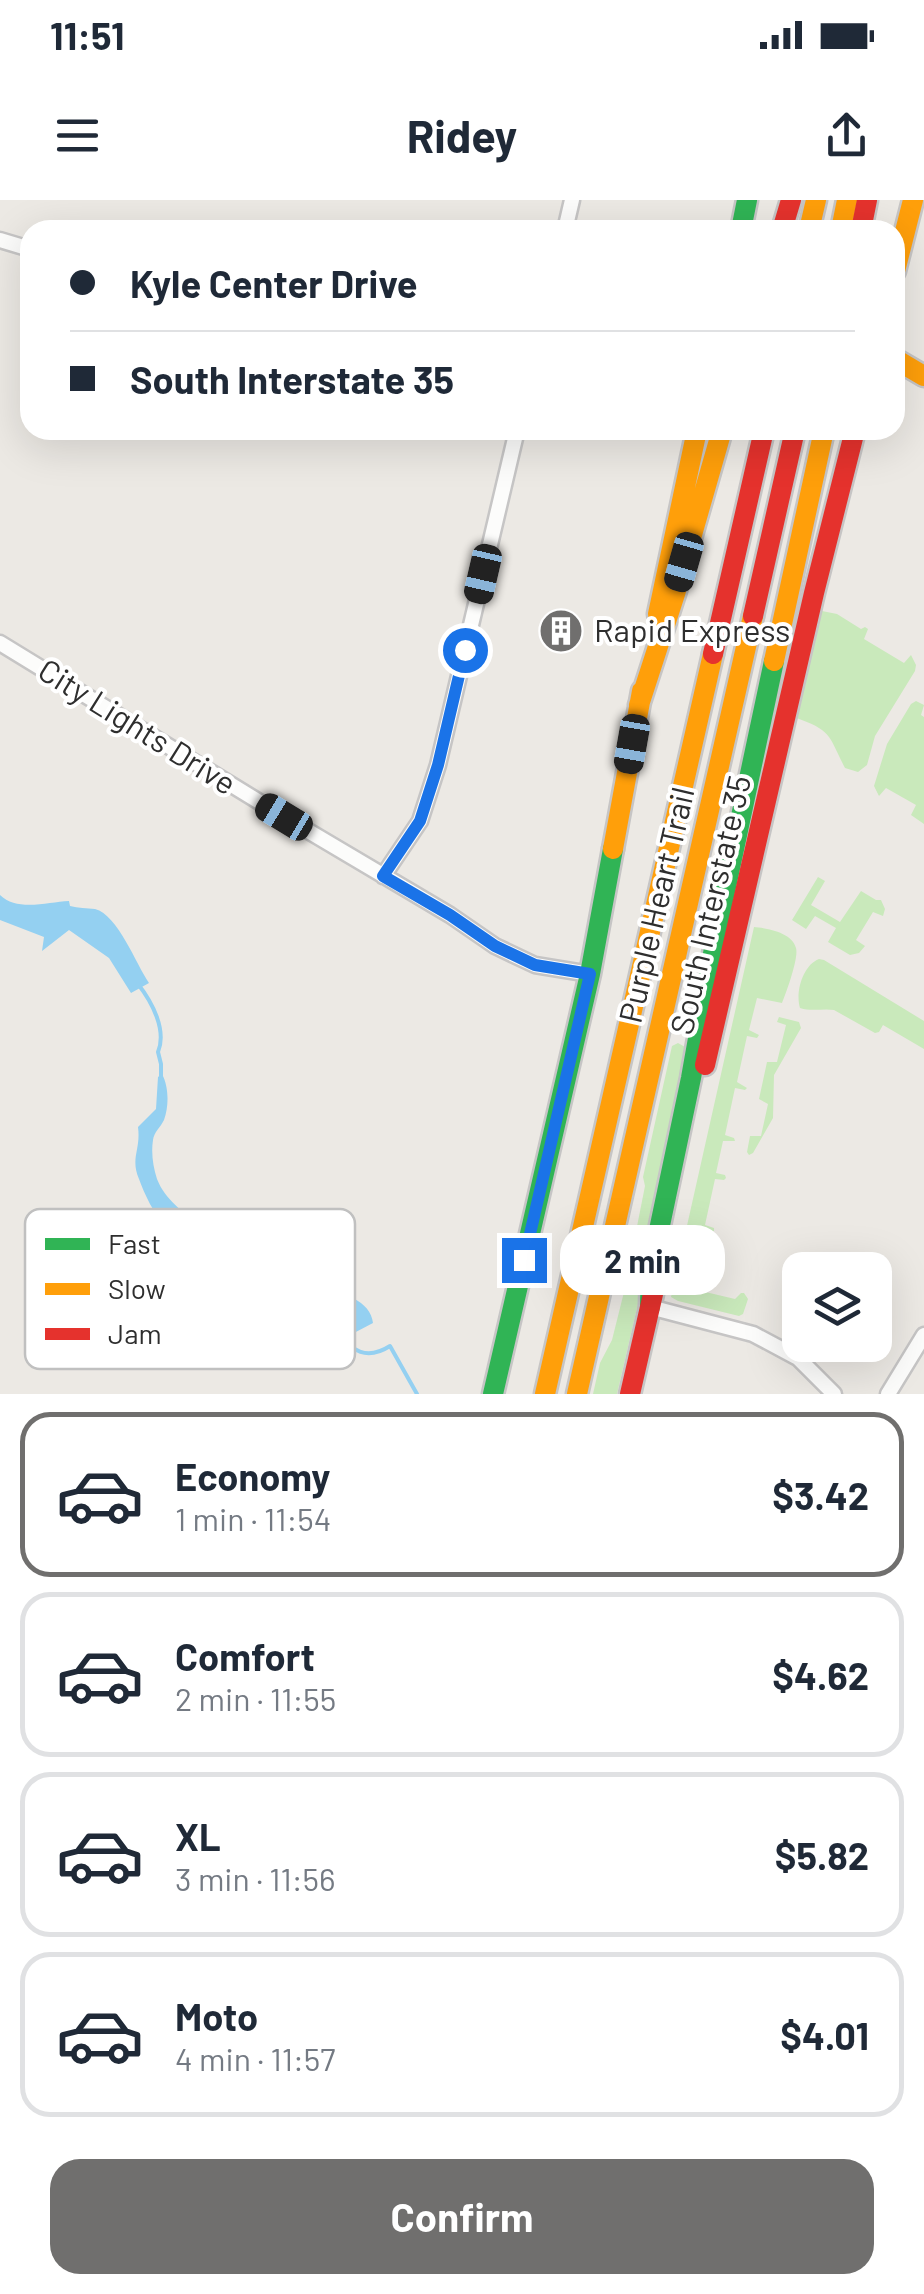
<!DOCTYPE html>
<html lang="en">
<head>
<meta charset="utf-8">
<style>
  :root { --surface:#fff; --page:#f2f2f3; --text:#1f2937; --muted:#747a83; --line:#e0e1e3; --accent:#706f6e }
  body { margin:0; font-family:Barlow,sans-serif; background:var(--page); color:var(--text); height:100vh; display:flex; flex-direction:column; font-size:38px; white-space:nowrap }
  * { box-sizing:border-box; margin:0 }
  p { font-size:32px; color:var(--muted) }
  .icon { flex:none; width:55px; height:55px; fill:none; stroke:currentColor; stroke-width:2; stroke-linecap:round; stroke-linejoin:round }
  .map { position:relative; height:1194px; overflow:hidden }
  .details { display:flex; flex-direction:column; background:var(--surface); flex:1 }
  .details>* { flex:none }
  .top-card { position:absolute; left:20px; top:20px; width:885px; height:220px; border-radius:30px; box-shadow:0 10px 40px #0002; display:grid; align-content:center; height:220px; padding:0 50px; background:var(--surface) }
  .fabs { position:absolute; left:782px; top:1052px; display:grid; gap:20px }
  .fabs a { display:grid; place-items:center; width:110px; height:110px; border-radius:20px; background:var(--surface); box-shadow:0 10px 40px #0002; font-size:50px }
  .end { position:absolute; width:45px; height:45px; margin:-22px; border:12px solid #1a73e8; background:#fff; box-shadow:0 0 0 5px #fff }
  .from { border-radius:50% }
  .bubble { position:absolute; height:70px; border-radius:30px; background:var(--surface); box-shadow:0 10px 40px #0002; font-size:32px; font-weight:700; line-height:70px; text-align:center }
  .car { position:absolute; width:30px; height:60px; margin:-30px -15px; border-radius:12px; box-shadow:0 0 8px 2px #0007; background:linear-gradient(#222 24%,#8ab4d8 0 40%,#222 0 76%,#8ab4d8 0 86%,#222 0) }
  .top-card b { display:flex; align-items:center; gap:35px; height:95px; font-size:38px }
  .top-card b+b { border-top:2px solid var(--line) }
  .top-card i { width:25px; height:25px; background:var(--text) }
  ul { padding:18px 0 0; list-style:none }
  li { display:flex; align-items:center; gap:30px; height:165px; margin:0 20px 15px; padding:0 30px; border:5px solid var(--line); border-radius:30px }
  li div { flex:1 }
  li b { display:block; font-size:38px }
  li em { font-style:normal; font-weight:700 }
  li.on { border-color:var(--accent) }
  li>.icon { width:90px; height:90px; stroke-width:1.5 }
  .primary-button { display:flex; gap:20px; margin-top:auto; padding:20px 50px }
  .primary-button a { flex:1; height:115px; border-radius:30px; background:var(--accent); color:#fff; font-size:40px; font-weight:700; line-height:115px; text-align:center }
  .status { display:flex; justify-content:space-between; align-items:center; height:70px; padding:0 50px; background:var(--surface); direction:ltr }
  .status svg { height:28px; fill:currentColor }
  header { display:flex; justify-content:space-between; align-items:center; height:130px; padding:0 50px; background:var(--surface); font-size:45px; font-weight:700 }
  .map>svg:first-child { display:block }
  .green { fill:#c9e9bb }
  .water { fill:#94d0f1 }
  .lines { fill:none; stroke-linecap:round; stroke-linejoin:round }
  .stream { stroke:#94d0f1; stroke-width:4 }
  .street-casing { stroke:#c6c5c5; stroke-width:19 }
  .fast-casing { stroke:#c6c5c5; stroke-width:25 }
  .slow-casing { stroke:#c6c5c5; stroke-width:25 }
  .jam-casing { stroke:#c6c5c5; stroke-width:25 }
  .street { stroke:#fcfcfb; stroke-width:14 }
  .fast { stroke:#30b455; stroke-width:20 }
  .slow { stroke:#ff9f0a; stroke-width:20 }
  .jam { stroke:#e5322d; stroke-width:20 }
  .route { stroke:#1a73e8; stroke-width:12 }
  .labels { text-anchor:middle; stroke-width:8; stroke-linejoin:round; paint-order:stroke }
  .poi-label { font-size:32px; fill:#2e2e2e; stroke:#fff; text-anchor:start }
  .street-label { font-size:32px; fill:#2e2e2e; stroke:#fff }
  .key { fill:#fff; stroke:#c0c0c0; stroke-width:2.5 }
  .key-label { font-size:28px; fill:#2e2e2e }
</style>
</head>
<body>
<div class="status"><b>11:51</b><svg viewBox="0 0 49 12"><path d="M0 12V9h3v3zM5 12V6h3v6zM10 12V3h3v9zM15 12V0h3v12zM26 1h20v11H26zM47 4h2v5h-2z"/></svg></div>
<header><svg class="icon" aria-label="menu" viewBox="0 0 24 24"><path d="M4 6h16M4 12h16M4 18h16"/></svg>Ridey<svg class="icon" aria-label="share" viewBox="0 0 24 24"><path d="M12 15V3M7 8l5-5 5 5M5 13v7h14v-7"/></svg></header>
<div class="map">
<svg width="924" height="1194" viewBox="0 0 924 1194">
  <rect width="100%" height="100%" fill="#ece9e4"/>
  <path class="green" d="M822,411L837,414L861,429L865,427L868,429L864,439L904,463L911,455L916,465L915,471L875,536L867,565L858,572L845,568C828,535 833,531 794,517L819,412Z
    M916,501L924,505L921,515L924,517V624L911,615L916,605L886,588L879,596L874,586L887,544L911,504Z
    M818,677L825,681L811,705L840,722L861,691L876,700H881L885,709L883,716L873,712L856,740L865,746L859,753L850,755L828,742L836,728L815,716L806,729L792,720Z
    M754,727C766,728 792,732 796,748C799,758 786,793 782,803L757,798L749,830L759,835L757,838L747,836L737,882L747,888L745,890L735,888L725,935L734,938L735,941H723L716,973L725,975L726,978L724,980L715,979L705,1025L714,1028V1031H703L692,1082H704V1085L697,1090L735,1099L741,1093H744L748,1099L743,1114L739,1116L678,1101L671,1097Z
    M819,759L824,760L924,821V849L883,825L879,832L875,833L834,810C823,808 812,812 800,808C795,792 803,765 819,759Z
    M779,817L799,822L801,828L774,875L773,918L753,953L749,955L747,952L750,936H761L768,904L759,899L767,862H777L786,825L777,822Z
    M678,843L685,847L647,1065L617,1194H593L600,1163L612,1140L624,1092L645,986L643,977L672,846Z"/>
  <path class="water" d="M0,695C17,712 48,702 69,701L70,706C78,708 87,708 95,709C118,715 136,764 149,783L131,793L109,758L69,730L42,751L44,737L0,720Z
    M162,874C169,887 169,906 164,920C160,928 154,932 153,940C151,953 153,967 157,979C166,1002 183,1008 195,1027L323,1082C341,1094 371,1100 373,1123L352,1134C331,1129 317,1113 298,1104C252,1081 203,1062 166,1026C154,1015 144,993 139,979C130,958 141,950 138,927L156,909L158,877Z"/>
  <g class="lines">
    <path class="stream" d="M138,784C152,802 167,830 158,852L161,864V877
      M340,1130C350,1153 368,1160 390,1146L417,1194"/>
    <defs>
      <path id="street" d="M565,30L572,0
        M0,40L30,49
        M0,443L266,606L450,715L495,746L535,765L590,774
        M383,676L420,621L438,565L517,230
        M650,1107L753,1134L798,1158L834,1194
        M888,1194L924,1135"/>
      <path id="fast" d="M741,30L747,0
        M650,1107L651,1068L691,878L719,720L774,461
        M493,1194L590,774L613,649"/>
      <path id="slow" d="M809,30L816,0
        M841,30L847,0
        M895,71L913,0
        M895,159L924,176
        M658,414L697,230
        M774,461L824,230
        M639,505L675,394L722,230
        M613,649L642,491
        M545,1194L713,454
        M577,1194L753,416"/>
      <path id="jam" d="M782,30L791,0
        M861,30L867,0
        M753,416L795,230
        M713,454L764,230
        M705,865L814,393L855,230
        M630,1194L653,1094"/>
    </defs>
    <use href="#street" class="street-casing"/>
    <use href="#fast" class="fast-casing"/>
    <use href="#slow" class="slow-casing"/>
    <use href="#jam" class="jam-casing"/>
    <use href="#street" class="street"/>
    <use href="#fast" class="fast"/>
    <use href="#slow" class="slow"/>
    <use href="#jam" class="jam"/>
  </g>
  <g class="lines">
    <path class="route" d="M465,450L438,565L420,621L383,676L450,715L495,746L535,765L590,774L524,1060"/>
  </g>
  <defs>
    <symbol id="building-disc" viewBox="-11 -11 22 22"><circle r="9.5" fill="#706f6e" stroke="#fff"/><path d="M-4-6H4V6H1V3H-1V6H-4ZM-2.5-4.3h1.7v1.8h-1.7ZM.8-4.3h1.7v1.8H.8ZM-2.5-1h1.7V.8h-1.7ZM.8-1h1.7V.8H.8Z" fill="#fff"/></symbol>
  </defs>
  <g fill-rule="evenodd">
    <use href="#building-disc" x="536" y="406" width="50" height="50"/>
  </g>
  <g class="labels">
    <g class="poi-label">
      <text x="594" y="442">Rapid Express</text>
    </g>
    <g class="street-label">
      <text transform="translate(137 527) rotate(32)" y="11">City Lights Drive</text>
      <text transform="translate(657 705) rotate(-77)" y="11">Purple Heart Trail</text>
      <text transform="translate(711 705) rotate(-77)" y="11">South Interstate 35</text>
    </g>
  </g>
  <rect x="25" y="1009" width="330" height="160" rx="15" class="key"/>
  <rect x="45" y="1038" width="45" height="12" fill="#30b455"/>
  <rect x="45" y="1083" width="45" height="12" fill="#ff9f0a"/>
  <rect x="45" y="1128" width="45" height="12" fill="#e5322d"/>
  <g class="key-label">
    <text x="108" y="1054">Fast</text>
    <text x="108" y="1099">Slow</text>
    <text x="108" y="1144">Jam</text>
  </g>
</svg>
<div class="fabs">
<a><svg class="icon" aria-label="layers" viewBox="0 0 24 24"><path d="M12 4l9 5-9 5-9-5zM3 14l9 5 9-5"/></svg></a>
</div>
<i class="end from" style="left:465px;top:450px"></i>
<i class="end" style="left:524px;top:1060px"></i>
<div class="bubble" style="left:560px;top:1025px;width:165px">2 min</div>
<i class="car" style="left:684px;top:362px;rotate:196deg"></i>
<i class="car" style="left:483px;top:374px;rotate:193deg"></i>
<i class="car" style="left:632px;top:544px;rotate:190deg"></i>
<i class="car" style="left:284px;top:617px;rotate:301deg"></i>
<div class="top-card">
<b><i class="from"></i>Kyle Center Drive</b>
<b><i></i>South Interstate 35</b>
</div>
</div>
<section class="details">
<ul>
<li class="on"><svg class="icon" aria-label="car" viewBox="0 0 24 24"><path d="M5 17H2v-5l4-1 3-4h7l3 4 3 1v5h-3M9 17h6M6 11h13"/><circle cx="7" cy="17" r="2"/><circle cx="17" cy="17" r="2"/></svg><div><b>Economy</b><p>1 min · 11:54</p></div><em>$3.42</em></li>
<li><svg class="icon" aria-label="car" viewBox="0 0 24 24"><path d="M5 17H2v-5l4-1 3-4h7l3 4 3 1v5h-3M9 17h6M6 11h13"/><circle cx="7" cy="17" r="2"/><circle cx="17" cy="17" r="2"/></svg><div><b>Comfort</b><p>2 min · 11:55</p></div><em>$4.62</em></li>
<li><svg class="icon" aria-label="car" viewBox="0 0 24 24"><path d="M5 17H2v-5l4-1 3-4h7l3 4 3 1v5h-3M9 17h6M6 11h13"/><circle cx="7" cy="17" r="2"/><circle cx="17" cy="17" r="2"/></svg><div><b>XL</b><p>3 min · 11:56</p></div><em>$5.82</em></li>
<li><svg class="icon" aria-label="car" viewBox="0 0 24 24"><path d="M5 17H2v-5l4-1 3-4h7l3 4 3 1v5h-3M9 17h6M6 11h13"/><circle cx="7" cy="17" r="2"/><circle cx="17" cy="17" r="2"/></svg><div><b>Moto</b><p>4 min · 11:57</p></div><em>$4.01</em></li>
</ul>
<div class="primary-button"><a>Confirm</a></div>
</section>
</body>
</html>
